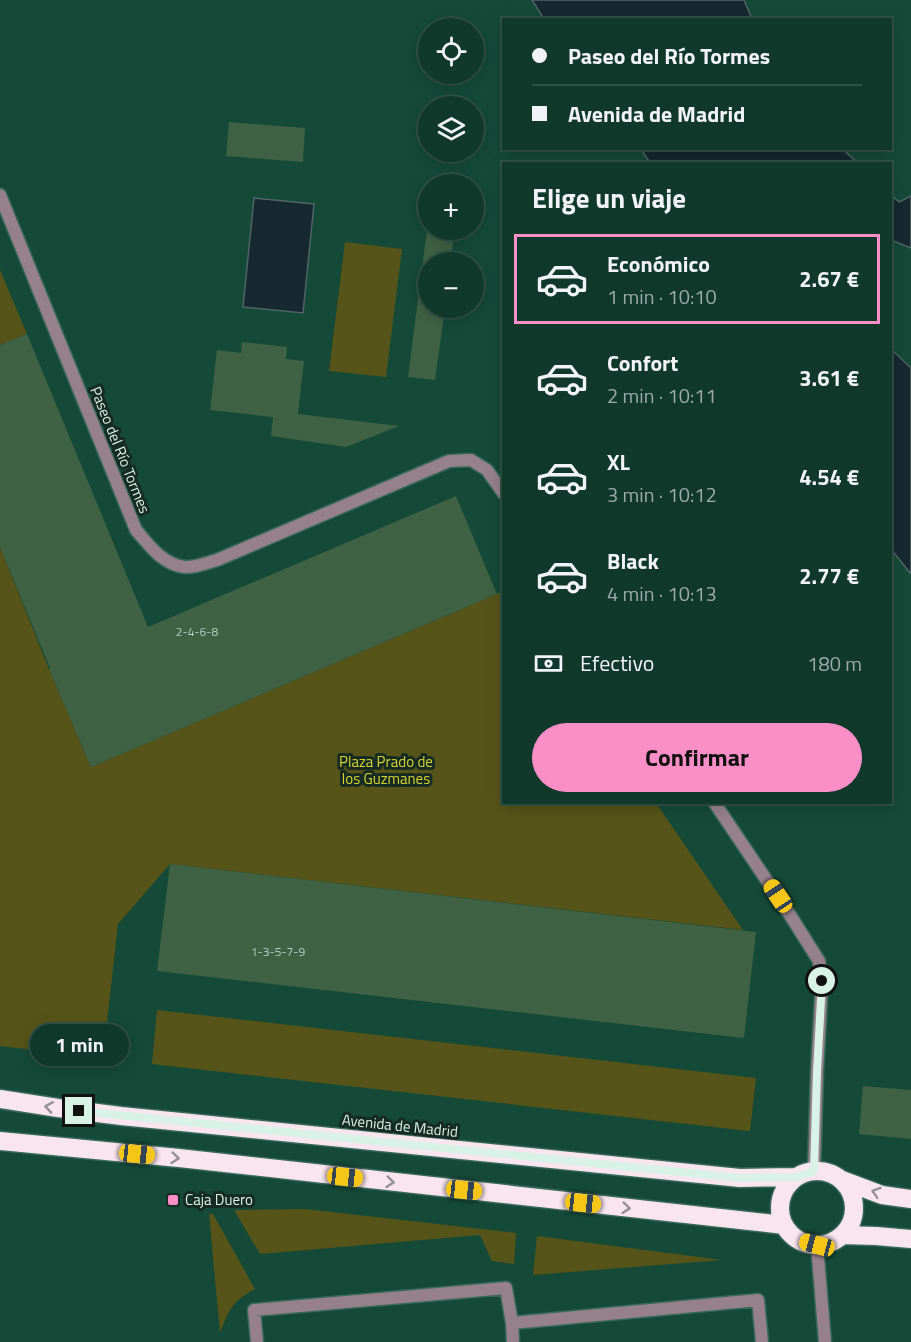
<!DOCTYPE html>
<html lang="es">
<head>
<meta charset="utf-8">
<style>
  :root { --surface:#10382b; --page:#1e4337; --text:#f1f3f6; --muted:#9caca9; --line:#305247; --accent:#fa8fc7 }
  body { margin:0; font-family:"Titillium Web",sans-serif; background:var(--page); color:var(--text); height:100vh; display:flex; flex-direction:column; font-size:22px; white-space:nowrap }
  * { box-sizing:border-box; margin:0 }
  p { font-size:20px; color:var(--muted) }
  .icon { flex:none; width:33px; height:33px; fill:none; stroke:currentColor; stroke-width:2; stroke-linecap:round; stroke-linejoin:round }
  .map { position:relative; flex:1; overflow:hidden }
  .side { position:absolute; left:502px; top:162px; width:390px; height:642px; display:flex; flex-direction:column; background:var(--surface); border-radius:0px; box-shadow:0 3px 15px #0003,0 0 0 2px var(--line) }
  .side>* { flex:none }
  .hud { position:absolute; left:502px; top:18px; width:390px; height:132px; border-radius:0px; box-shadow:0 3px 15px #0003,0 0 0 2px var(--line); display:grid; align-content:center; height:132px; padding:0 30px; background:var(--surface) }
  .tools { position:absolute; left:418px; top:18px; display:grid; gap:12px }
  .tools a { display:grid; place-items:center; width:66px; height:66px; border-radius:50%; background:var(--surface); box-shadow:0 3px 15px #0003,0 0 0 2px var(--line); font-size:30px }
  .end { position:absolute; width:27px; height:27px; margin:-14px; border:8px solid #d8f2e7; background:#111; box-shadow:0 0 0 3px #111 }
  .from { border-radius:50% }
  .bubble { position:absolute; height:42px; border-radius:21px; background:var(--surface); box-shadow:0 3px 15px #0003,0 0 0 2px var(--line); font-size:20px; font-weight:700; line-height:42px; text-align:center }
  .car { position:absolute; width:18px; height:36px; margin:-18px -9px; border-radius:8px; box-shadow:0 0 4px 2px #0007; background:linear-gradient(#f5c518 24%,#345 0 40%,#f5c518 0 76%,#345 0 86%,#f5c518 0) }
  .hud b { display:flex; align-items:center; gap:21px; height:57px; font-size:22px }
  .hud b+b { border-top:2px solid var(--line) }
  .hud i { width:15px; height:15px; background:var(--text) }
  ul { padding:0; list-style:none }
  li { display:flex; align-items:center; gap:18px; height:90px; margin:0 12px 9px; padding:0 18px; border:3px solid transparent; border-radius:0px }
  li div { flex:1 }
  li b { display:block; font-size:22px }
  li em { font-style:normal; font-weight:700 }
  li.on { border-color:var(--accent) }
  li>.icon { width:54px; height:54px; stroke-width:1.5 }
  h2 { padding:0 30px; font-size:27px; line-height:72px }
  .pay { display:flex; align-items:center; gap:15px; height:66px; padding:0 30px; font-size:22px }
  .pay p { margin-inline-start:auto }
  .cta { display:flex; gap:12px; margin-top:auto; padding:12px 30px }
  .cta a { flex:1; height:69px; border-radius:36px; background:var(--accent); color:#111; font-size:24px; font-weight:700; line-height:69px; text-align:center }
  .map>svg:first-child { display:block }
  .green { fill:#565418 }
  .water { fill:#162830; stroke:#506567; stroke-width:1.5 }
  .building { fill:#3f6244 }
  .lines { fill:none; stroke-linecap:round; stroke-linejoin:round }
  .street-casing { stroke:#386858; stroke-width:15 }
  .highway-casing { stroke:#386858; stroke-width:21 }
  .street { stroke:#96818b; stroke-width:12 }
  .highway { stroke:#f9e5ee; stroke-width:18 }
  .oneway { stroke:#939193 }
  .route { stroke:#d8f2e7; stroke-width:8 }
  .poi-dot { fill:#fa8fc7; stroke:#162b23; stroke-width:2 }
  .labels { text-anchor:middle; stroke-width:6; stroke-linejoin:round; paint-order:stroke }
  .number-label { font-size:12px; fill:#b2cebe }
  .street-label { font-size:15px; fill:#d8f2e7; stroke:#162b23 }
  .park-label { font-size:15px; fill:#d6d32e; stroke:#162b23 }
  .poi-label { font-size:15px; fill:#d8f2e7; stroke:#162b23; text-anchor:start }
</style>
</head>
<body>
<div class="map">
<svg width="911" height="1342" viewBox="0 0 911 1342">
  <rect width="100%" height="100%" fill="#154a39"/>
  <path class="green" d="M345,242L402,249L386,377L329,371Z
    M0,270L27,334L0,345Z
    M0,547L49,669L91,767L504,591V802L656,803L743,930L170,864L118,924L103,1058L0,1046Z
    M157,1010L756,1078L750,1131L152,1064Z
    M305,1209L516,1233L514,1264L492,1261L480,1235L260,1254L234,1210Z
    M209,1214H213L255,1289C232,1301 229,1310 220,1333Z
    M537,1236L722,1260L533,1275Z"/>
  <path class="water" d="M532,0H744L752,19H544Z
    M641,149H842L858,163H650Z
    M891,195L899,202L911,196V248L891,240Z
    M254,198L314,204L303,313L243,307Z
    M891,349L911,368V574L891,549Z"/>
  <path class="building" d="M229,122L305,128L303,162L226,156Z
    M427,230H455L450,262H429V308H445L435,380L408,377Z
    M27,334L148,627L456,496L497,594L91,767L49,669L50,668L0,547V345Z
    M242,342L287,347L286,359L304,361L298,414L399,426L346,447L271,436L273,417L210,410L217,350L241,353Z
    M170,864L756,932L744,1038L157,971Z
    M863,1086L911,1090V1139L859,1134Z"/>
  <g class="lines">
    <defs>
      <path id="street" d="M0,195L136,530C149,545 162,564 184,567C195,568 206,563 217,560L449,461L471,460L487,470L504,494
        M714,802L790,915L819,961L822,981L817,1072L814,1171
        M817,1245L825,1342
        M512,1323L513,1342
        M257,1342L254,1310L506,1288L512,1323L758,1300L762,1342"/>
      <path id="highway" d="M0,1099L58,1108L121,1116L740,1178L797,1177
        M0,1141L179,1158L784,1225
        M780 1208a37 37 0 1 1 74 0a37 37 0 1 1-74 0Z
        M842,1180L882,1195L911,1199
        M842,1235L876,1236L911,1239"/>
    </defs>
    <use href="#street" class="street-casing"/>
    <use href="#highway" class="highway-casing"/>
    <use href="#street" class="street"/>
    <use href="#highway" class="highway"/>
  </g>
  <defs><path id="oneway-chevron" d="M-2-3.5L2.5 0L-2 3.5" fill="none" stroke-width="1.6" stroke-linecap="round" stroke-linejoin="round" transform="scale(1.5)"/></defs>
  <g class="oneway">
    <use href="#oneway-chevron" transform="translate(49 1107) rotate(-171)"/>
    <use href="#oneway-chevron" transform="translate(175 1158) rotate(6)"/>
    <use href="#oneway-chevron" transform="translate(390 1182) rotate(6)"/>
    <use href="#oneway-chevron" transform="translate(876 1192) rotate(-163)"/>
    <use href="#oneway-chevron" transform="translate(626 1208) rotate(6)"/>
  </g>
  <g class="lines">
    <path class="route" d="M79,1111L740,1178L797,1177L814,1171L817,1072L822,981"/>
  </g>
  <rect class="poi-dot" x="167" y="1194" width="12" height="12" rx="3"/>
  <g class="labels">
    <g class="number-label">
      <text x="197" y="636">2-4-6-8</text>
      <text x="278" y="956">1-3-5-7-9</text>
    </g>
    <g class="street-label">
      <text transform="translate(120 450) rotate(68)" y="5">Paseo del Río Tormes</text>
      <text transform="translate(400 1126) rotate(6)" y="5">Avenida de Madrid</text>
    </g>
    <g class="park-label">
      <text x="386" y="767">Plaza Prado de<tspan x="386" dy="17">los Guzmanes</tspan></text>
    </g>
    <g class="poi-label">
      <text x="185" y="1205">Caja Duero</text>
    </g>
  </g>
</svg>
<div class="tools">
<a><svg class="icon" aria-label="locate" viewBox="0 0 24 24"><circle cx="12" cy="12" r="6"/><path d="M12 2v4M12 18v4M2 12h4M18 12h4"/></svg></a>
<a><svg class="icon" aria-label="layers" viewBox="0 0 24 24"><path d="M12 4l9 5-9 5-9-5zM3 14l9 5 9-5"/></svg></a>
<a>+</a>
<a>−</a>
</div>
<i class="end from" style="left:822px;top:981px"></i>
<i class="end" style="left:79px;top:1111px"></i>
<div class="bubble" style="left:30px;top:1024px;width:99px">1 min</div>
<i class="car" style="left:778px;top:896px;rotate:326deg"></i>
<i class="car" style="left:137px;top:1154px;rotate:96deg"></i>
<i class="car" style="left:345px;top:1177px;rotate:96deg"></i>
<i class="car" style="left:464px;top:1190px;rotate:96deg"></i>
<i class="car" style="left:583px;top:1203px;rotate:96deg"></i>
<i class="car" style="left:817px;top:1245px;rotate:285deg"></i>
<div class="hud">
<b><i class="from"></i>Paseo del Río Tormes</b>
<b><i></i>Avenida de Madrid</b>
</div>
<section class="side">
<h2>Elige un viaje</h2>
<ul>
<li class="on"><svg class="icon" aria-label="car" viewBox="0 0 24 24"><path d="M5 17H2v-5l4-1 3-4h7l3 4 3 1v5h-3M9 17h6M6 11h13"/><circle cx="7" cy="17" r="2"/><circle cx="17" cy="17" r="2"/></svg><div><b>Económico</b><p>1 min · 10:10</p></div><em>2.67 €</em></li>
<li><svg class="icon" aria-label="car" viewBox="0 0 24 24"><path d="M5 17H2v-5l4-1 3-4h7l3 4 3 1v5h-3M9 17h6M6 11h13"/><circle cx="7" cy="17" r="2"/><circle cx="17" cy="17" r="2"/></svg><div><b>Confort</b><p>2 min · 10:11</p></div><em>3.61 €</em></li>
<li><svg class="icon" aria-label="car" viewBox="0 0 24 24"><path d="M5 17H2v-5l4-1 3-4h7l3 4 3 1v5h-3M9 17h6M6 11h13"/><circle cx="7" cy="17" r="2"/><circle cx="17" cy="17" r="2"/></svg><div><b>XL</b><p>3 min · 10:12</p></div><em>4.54 €</em></li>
<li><svg class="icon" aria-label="car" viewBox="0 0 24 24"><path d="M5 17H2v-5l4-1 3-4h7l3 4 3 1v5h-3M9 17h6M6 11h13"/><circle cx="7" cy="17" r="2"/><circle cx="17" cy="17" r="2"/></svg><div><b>Black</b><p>4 min · 10:13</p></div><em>2.77 €</em></li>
</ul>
<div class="pay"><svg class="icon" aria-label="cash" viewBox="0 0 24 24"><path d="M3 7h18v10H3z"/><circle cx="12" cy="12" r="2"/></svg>Efectivo<p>180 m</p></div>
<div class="cta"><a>Confirmar</a></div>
</section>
</div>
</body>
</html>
